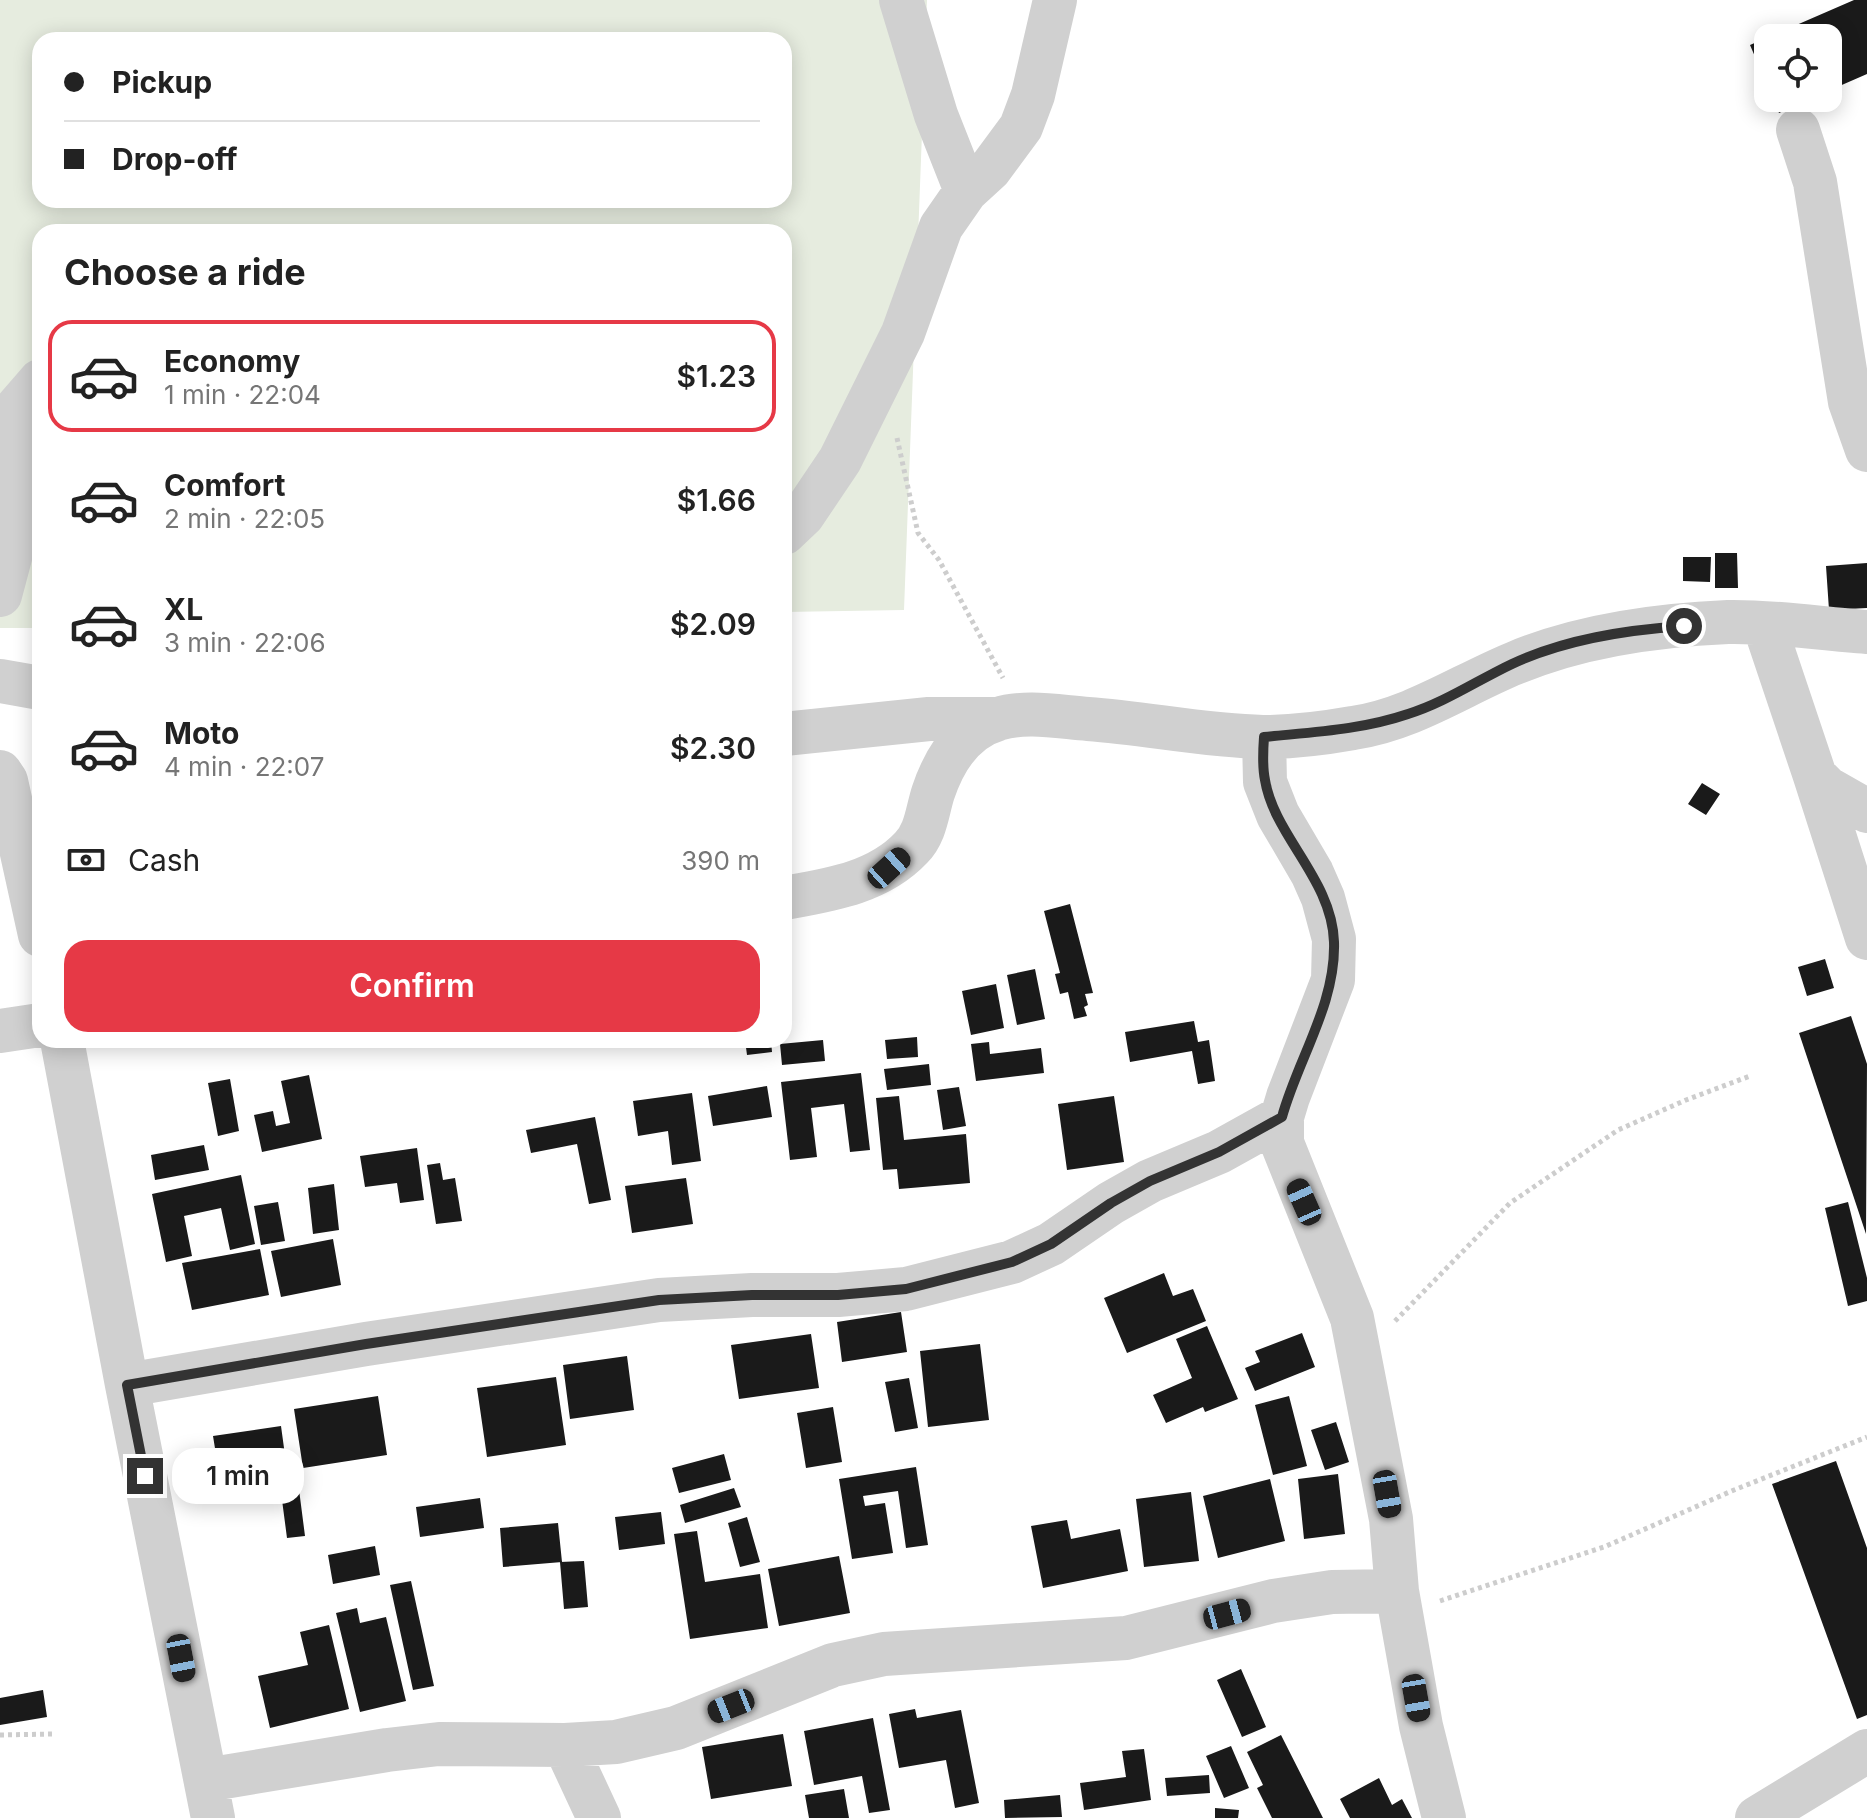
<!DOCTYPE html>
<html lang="en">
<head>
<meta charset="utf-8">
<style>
  :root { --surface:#fff; --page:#f6f6f6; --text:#222; --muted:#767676; --line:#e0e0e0; --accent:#e63946 }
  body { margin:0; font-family:Inter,sans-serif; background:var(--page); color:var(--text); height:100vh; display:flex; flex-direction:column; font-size:30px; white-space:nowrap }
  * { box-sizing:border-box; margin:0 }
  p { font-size:26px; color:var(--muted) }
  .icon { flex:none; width:44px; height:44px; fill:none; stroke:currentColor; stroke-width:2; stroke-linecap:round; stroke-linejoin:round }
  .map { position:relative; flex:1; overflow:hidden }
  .panel { position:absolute; left:32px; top:224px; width:760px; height:824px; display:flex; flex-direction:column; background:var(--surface); border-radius:24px; box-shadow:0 4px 20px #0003 }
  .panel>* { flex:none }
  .banner { position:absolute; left:32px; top:32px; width:760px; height:176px; border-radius:24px; box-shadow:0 4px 20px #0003; display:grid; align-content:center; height:176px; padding:0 32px; background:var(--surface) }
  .controls { position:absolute; left:1754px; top:24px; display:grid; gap:16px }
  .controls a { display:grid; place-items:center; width:88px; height:88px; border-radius:16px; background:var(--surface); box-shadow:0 4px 20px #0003; font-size:40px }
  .end { position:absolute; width:36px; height:36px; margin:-18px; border:10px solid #333; background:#fff; box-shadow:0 0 0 4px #fff }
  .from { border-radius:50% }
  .bubble { position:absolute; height:56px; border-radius:24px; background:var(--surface); box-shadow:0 4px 20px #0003; font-size:26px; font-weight:600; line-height:56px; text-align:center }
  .car { position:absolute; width:24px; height:48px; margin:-24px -12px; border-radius:10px; box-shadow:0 0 6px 2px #0007; background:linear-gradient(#222 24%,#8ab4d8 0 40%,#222 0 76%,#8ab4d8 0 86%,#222 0) }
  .banner b { display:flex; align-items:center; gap:28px; height:76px; font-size:30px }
  .banner b+b { border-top:2px solid var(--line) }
  .banner i { width:20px; height:20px; background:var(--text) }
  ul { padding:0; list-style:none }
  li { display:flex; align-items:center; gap:24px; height:112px; margin:0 16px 12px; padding:0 16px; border:4px solid transparent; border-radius:24px }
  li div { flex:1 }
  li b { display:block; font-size:30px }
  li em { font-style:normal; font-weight:600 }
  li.current { border-color:var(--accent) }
  li>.icon { width:72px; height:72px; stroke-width:1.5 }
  h2 { padding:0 32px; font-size:36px; line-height:96px }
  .pay { display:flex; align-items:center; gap:20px; height:88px; padding:0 32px; font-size:30px }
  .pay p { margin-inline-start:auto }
  .primary-button { display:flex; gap:16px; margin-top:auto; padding:16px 32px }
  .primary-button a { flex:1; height:92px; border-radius:24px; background:var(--accent); color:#fff; font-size:32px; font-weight:600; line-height:92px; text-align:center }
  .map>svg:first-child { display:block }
  .green { fill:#e6ecdf; fill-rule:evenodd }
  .building { fill:#1a1a1a }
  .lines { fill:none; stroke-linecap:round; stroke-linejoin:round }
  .path { stroke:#cdcdcd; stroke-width:5; stroke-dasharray:4 4; stroke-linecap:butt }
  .minor { stroke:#d0d0d0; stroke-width:44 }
  .route { stroke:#333; stroke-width:10 }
</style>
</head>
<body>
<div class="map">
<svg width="1867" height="1818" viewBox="0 0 1867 1818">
  <rect width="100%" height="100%" fill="#fff"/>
  <path class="green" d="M0,0H927L904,610L784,612V232H40V628H0ZM40,40H784V200H40Z"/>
  <path class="building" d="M1854,0H1867V74L1828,91V38H1768V87L1750,45Z
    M1773,98H1813L1779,113Z
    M1715,553H1737L1738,588H1715Z
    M1683,557H1711L1710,582L1683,581Z
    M1867,563V608L1829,610L1826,566Z
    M1702,783L1720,794L1706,815L1688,804Z
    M1070,904L1093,993L1085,994L1088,1005L1084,1007L1087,1016L1074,1019L1068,992L1060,994L1055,974L1060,973L1044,911Z
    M1825,959L1834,988L1807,996L1798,967Z
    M1035,969L1045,1019L1017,1025L1007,975Z
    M996,984L1004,1028L971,1035L962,991Z
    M1851,1016L1867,1064L1866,1234L1799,1033Z
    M1194,1021L1198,1042L1209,1040L1215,1081L1198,1084L1192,1051L1130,1062L1125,1032Z
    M917,1037L918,1057L887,1059L885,1040Z
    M508,1040H539V1041L509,1048Z
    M745,1040H771L772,1052L747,1055Z
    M823,1040L825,1061L782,1065L780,1044Z
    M989,1042L990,1054L1041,1048L1044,1073L976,1081L971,1044Z
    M929,1064L931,1085L887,1090L884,1069Z
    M861,1073L870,1150L850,1152L844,1104L811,1108L817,1157L790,1160L781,1082Z
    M309,1075L322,1139L262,1152L254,1115L273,1111L276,1126L290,1123L281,1081Z
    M230,1079L239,1131L218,1136L208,1083Z
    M767,1086L772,1117L713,1126L708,1096Z
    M959,1087L966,1126L943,1130L937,1090Z
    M692,1093L701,1161L672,1165L668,1131L638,1136L633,1101Z
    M899,1096L904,1140L966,1134L970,1183L899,1189L897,1169L883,1170L876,1098Z
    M1114,1096L1124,1162L1067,1170L1058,1104Z
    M595,1117L611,1200L589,1204L577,1144L531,1153L526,1130Z
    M204,1145L209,1170L155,1180L151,1155Z
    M417,1148L424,1200L400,1203L397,1183L365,1187L360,1156Z
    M440,1163L443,1180L455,1178L462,1221L436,1224L427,1165Z
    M241,1175L255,1244L230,1250L221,1208L184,1216L192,1256L166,1262L152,1194Z
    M686,1178L693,1224L632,1233L625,1186Z
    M334,1184L339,1230L313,1234L308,1188Z
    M278,1202L285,1241L261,1245L254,1206Z
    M1848,1202L1867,1278V1301L1848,1306L1825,1208Z
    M333,1239L341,1285L281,1297L271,1251Z
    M260,1249L269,1295L192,1310L182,1263Z
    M1164,1273L1173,1296L1193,1289L1206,1321L1127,1353L1104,1298Z
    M901,1312L907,1352L842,1362L837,1322Z
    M1207,1326L1238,1399L1205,1412L1203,1407L1166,1423L1153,1395L1192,1378L1176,1339Z
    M1302,1333L1315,1367L1255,1391L1245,1368L1260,1362L1255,1351Z
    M811,1334L819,1388L739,1399L731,1345Z
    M980,1344L989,1420L928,1427L920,1351Z
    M627,1356L634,1410L570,1419L563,1365Z
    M556,1377L566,1445L487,1457L477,1388Z
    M909,1378L918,1428L895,1432L885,1382Z
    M378,1396L387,1455L303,1468L294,1409Z
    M1289,1396L1307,1466L1273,1475L1255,1405Z
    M833,1407L842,1462L806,1468L797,1413Z
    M1336,1422L1349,1462L1325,1470L1311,1430Z
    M281,1426L287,1470L220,1479L213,1436Z
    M724,1454L731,1480L679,1493L672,1468Z
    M1836,1461L1867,1548V1715L1857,1719L1772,1484Z
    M916,1467L928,1545L906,1548L898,1491L863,1496L865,1506L885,1503L893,1553L852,1559L839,1479Z
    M297,1474L305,1536L287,1538L279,1477Z
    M1338,1474L1345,1534L1304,1539L1298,1479Z
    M1270,1479L1285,1541L1218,1558L1203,1496Z
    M734,1488L741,1507L685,1523L680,1505Z
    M1191,1492L1199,1561L1144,1567L1136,1499Z
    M480,1498L484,1528L420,1537L416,1507Z
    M661,1512L665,1544L619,1550L615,1517Z
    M747,1517L760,1562L740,1567L728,1523Z
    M1067,1520L1071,1539L1120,1529L1128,1571L1043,1588L1031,1526Z
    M558,1523L562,1562L503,1567L500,1528Z
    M697,1531L705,1582L760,1574L768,1628L690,1639L674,1534Z
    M375,1546L380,1575L333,1584L328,1555Z
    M839,1556L850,1613L779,1626L768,1569Z
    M584,1561L588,1607L564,1609L560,1562Z
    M411,1581L434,1686L413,1690L390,1585Z
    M357,1608L360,1623L386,1617L406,1701L360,1712L336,1613Z
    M329,1625L349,1709L270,1728L258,1676L308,1665L300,1632Z
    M1241,1669L1266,1727L1242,1737L1217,1680Z
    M43,1690L47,1717L0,1725V1698Z
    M915,1709L917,1718L961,1710L979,1803L955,1808L946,1760L899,1768L889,1714Z
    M873,1718L890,1810L869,1813L862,1776L814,1785L804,1731Z
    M783,1734L792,1786L711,1799L702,1747Z
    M1281,1735L1323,1818H1272L1257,1788L1263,1785L1247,1752Z
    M1231,1746L1249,1788L1224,1798L1206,1756Z
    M1144,1749L1151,1800L1084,1810L1080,1783L1126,1777L1122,1751Z
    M1209,1775L1210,1793L1167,1796L1165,1778Z
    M1379,1778L1392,1805L1402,1799L1412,1818H1350L1340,1799Z
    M844,1789L849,1818H809L805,1795Z
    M1060,1795L1062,1817L1005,1818L1004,1800Z
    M1215,1808L1239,1810L1238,1818H1215Z"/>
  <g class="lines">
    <path class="path" d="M897,438L918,533L939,560L1003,678
      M1395,1321L1510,1203L1618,1130L1686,1100L1750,1076
      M1440,1601L1604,1547L1734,1490L1867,1437
      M0,1735L52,1734"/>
    <path class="minor" d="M901,0L936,115L966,191
      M1798,130L1815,182L1850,402L1867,450
      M0,427L40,381
      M784,533L803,515L840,460L903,333L941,227L966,191L990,169L1021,127L1033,95L1055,0
      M0,595L13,546V412
      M1764,624L1815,776L1827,788L1867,811
      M0,681L40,688
      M784,734L929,719H998
      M1264,737L1265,782L1278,815L1312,873L1323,898L1334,939L1333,980L1288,1097L1282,1117V1143L1352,1318L1391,1519L1397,1591L1421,1726L1444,1818
      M0,772L6,781L40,935
      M1815,776L1867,938
      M784,898C829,890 878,883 911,848C926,833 927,812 933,793C944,760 963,729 998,719C1025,710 1060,717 1088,719C1146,723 1205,736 1263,737C1292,737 1325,733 1353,728C1413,719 1461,685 1515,663C1582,635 1657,625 1728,622C1774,621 1822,629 1867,632
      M0,1031L40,1025
      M62,1040L127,1385L213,1818
      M127,1385L366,1344L659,1300L752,1295H838L906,1289L1012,1262L1051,1244L1111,1203L1150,1181L1219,1152L1282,1117
      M565,1745L599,1818
      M206,1780L387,1750L439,1744L565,1745L616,1742L676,1728L833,1665L884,1654L1126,1638L1273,1601L1332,1592L1397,1591
      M1757,1818L1867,1751"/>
  </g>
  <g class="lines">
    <path class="route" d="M145,1476L127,1385L366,1344L659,1300L752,1295H838L906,1289L1012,1262L1051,1244L1111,1203L1150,1181L1219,1152L1282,1117C1298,1059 1336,1004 1334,942C1332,879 1274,836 1265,780C1262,766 1263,751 1264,737C1313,732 1361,730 1408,714C1444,703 1478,680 1512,664C1565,639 1626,630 1684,626"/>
  </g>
</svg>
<div class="controls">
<a><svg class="icon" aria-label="locate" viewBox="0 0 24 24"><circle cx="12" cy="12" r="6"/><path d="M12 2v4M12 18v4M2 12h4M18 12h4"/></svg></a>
</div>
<i class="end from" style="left:1684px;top:626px"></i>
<i class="end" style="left:145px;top:1476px"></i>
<div class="bubble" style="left:172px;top:1448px;width:132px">1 min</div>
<i class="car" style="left:889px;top:868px;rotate:48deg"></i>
<i class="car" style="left:1304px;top:1202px;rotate:336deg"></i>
<i class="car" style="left:1387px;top:1494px;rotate:170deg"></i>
<i class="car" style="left:1227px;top:1614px;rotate:75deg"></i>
<i class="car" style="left:181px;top:1658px;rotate:169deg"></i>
<i class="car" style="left:1416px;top:1698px;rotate:170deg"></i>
<i class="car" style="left:731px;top:1706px;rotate:248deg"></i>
<div class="banner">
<b><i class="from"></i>Pickup</b>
<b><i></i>Drop-off</b>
</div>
<section class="panel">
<h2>Choose a ride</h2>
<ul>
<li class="current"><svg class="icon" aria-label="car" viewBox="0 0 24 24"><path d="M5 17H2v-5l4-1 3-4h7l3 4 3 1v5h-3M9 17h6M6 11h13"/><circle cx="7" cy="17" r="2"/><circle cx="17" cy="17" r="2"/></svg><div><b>Economy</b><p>1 min · 22:04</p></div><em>$1.23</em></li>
<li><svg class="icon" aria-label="car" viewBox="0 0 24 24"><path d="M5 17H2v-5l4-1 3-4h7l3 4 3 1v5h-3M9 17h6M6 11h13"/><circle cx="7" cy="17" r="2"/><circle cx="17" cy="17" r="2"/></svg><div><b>Comfort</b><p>2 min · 22:05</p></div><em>$1.66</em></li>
<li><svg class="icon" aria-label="car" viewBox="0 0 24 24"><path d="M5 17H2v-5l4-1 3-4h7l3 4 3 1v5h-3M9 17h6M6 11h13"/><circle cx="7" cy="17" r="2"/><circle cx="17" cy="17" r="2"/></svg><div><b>XL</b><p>3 min · 22:06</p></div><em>$2.09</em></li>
<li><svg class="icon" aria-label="car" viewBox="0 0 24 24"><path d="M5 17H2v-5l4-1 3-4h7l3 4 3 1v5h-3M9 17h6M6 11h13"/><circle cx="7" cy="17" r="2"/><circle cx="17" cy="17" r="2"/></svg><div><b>Moto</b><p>4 min · 22:07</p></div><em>$2.30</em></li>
</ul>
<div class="pay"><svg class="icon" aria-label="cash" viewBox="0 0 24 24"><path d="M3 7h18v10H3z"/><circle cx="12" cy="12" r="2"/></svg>Cash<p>390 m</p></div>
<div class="primary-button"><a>Confirm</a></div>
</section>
</div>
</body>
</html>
